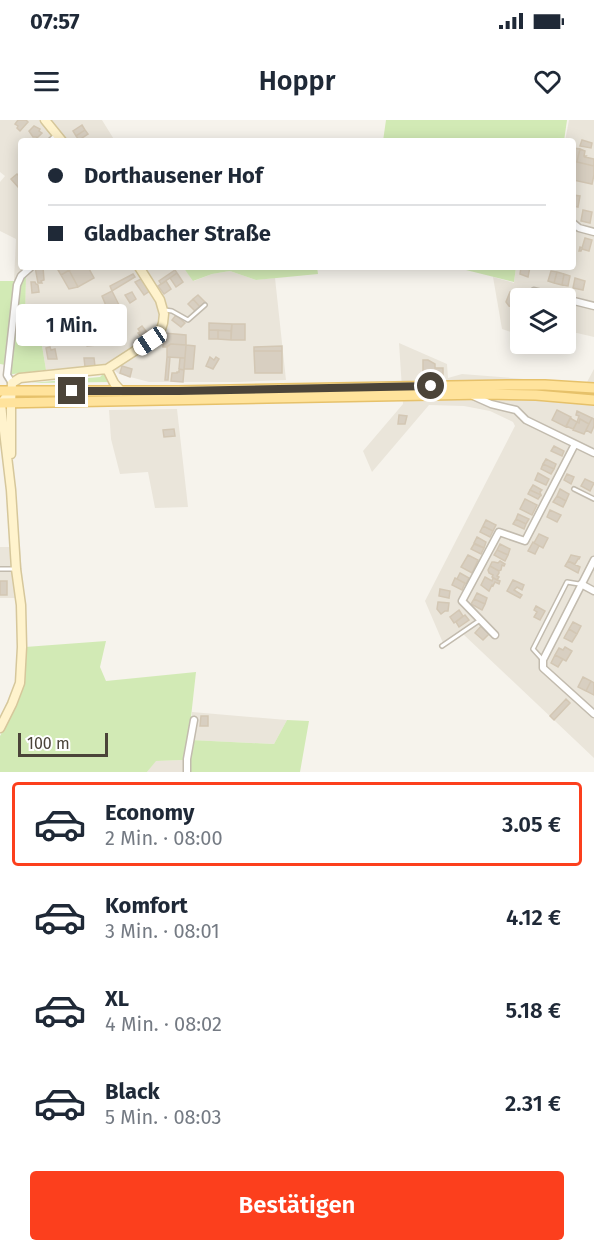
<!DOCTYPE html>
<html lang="de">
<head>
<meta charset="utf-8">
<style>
  :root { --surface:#fff; --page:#f6f6f7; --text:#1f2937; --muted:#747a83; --line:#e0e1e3; --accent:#fc3f1d }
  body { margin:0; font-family:"Fira Sans",sans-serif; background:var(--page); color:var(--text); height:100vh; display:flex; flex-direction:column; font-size:22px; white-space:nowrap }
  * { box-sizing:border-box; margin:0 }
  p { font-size:20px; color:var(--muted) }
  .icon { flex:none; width:33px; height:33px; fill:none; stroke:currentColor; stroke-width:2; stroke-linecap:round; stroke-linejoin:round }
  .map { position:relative; height:652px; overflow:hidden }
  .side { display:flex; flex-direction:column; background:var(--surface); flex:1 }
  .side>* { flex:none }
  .banner { position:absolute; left:18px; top:18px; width:558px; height:132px; border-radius:6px; box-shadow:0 3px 15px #0003; display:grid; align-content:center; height:132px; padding:0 30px; background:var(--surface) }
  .fabs { position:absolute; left:510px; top:168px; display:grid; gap:12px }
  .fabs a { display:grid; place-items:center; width:66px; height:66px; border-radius:6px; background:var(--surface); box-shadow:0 3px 15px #0003; font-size:30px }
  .scale { position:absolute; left:18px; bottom:15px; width:90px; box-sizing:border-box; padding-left:6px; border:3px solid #4b4439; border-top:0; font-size:16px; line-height:21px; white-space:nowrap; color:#4b4439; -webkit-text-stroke:4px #fff; paint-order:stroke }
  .end { position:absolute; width:27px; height:27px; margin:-14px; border:8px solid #4b4439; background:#fff; box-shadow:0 0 0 3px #fff }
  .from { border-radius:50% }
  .bubble { position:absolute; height:42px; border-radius:6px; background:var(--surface); box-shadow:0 3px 15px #0003; font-size:20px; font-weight:600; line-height:42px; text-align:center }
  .car { position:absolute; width:18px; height:36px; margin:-18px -9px; border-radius:8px; box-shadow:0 0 4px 2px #0007; background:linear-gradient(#fff 24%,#345 0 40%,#fff 0 76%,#345 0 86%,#fff 0) }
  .banner b { display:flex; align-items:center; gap:21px; height:57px; font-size:22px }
  .banner b+b { border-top:2px solid var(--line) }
  .banner i { width:15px; height:15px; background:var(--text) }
  ul { padding:10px 0 0; list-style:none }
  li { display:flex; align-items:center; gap:18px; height:84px; margin:0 12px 9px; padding:0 18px; border:3px solid transparent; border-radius:6px }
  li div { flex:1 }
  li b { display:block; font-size:22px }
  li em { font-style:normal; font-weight:600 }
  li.active { border-color:var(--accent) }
  li>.icon { width:54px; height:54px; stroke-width:1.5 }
  .primary-button { display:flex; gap:12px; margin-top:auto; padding:12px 30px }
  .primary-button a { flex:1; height:69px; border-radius:6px; background:var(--accent); color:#fff; font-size:24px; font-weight:600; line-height:69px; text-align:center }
  .status { display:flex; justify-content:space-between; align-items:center; height:42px; padding:0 30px; background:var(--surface); direction:ltr }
  .status svg { height:16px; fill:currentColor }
  header { display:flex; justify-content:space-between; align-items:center; height:78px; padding:0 30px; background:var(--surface); font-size:27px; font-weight:600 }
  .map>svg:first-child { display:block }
  .residential { fill:#eae5da }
  .green { fill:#d2eab5 }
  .building { fill:#d8cfc1; stroke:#d3c7b4; stroke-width:1.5 }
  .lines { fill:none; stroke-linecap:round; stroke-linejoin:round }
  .lane-casing { stroke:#c2bbae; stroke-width:6 }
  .street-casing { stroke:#c2bbae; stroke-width:9 }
  .secondary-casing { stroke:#d6c79b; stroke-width:11 }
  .primary-casing { stroke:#e6c16a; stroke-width:12 }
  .lane { stroke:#fff; stroke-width:3 }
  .street { stroke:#fff; stroke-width:6 }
  .secondary { stroke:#fff3cd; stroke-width:8 }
  .primary { stroke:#ffe39c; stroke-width:9 }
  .route { stroke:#4b4439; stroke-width:8 }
</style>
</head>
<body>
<div class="status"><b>07:57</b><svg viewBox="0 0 49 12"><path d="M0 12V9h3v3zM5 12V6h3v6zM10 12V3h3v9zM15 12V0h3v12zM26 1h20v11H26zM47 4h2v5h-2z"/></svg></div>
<header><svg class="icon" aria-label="menu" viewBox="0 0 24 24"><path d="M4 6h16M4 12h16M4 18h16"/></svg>Hoppr<svg class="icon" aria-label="heart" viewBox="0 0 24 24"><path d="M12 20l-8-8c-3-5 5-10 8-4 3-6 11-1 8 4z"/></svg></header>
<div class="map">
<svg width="594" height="652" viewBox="0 0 594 652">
  <rect width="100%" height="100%" fill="#f6f3ec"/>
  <path class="residential" d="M0,0H102L115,21H21V147H183L194,161L212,154L230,151L256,160L275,158L286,260L238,262H149L119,254L109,246L46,250L38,201L25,202L26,155L20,161L14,160L16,119L0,111V62L5,56L0,52Z
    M569,0H594V217L577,213L566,214V178H520V215L502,209L493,157L514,163L516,147H573V21H565Z
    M399,223L447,244L448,258L462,254L586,264L594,249V638L463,514L443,523L425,481L515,306L513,302L490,291L464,286L429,285L372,352L363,331L403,284Z
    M177,289L188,387L155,388L148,352L120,354L111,319L109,290Z
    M0,427H20L24,478H0Z
    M192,592L287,600L274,624L190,620Z
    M183,640L184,652H147L155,641Z"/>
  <path class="green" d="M386,0H567L564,21H383Z
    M183,147H317L318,154L256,160L230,151L212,154L193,161Z
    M454,147H516L514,162Z
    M26,154L25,202L38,201L46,250L5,255L6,245L0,244V161H20Z
    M102,255H104L111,262L30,263L100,257Z
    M106,521L100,547L106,561L196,552L191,597V620L274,624L287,600L309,601L300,652H189V623L183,640L156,641L147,652H0V616L19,578L24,555L25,527Z"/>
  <path class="building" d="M18,0H26L28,2L20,11L17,8L18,6L15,4Z
    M82,5L85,10L76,16L73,11Z
    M34,6L40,9L39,11L42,13L37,18L36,17H33L29,11Z
    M85,10L88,14L79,20L76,16Z
    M582,20L592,23L591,28L580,26Z
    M573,28L580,29L577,42L573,41Z
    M580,29L585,31L584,36H586L585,37L594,39V46L577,42Z
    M573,41L594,46V55L592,64L573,60Z
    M17,54L21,58V67L19,68L11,59Z
    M573,75L580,76L578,87L573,86Z
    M583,90L592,92L590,103L581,101Z
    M585,118L592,120L589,131L582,129L581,131H579L580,127L582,128Z
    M35,147H43L44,160L41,161L42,163H38Z
    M63,147H75L61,155L58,150Z
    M75,147H88L94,158L78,167L69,150Z
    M521,147H530L528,157L520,154Z
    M69,150L78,167L69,169L61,155Z
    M175,150L177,153L161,164L159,161Z
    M551,151L557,152L554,163L548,161Z
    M557,152L564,154L562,165L554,163Z
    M177,153L183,162L176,167L170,158Z
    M133,154L135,157L112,171L110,166Z
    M564,154L570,156L568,166L562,165Z
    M143,158L151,170L144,175L135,162Z
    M575,158L585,161L583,170L573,168Z
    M166,161L171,169L164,174L158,166Z
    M31,162H35L36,164L38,165L39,172L32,173Z
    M112,171L123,193L111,198L102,176Z
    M132,172L136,179L130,183L125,175Z
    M510,172L514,173V178L519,179L516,193L512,192L513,187L509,186L506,182Z
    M198,175L205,182L200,187L193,179Z
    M193,179L200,187L195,191L188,184Z
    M567,186L574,188L572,198L566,197Z
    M176,195L185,203L181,207L172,200Z
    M209,203L232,204L231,211L209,210Z
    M232,204H245V220H231Z
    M142,206L149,215L143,219L138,213L140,212L138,209Z
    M209,210H218V219H209Z
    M218,210L231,211V220L218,219Z
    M164,213L186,215V225L171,224L167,227H163Z
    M92,214L96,225L87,226L83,220L78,221L77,217Z
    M171,224L186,225L185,238L167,237V226Z
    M186,225L195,226L193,249H184Z
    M282,226V231H254V227Z
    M50,227L51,230L55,229L57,239H48L46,228Z
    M254,231H282V253H255Z
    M167,237H170L168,260H165Z
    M210,237L214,240L216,237L219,239L213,249L206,246Z
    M84,238H94L95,246L85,247Z
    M180,238H185L184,250L179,249Z
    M423,240H428L435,244V248H443V257H423Z
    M122,246L132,249L130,257L120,253Z
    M179,249L184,250L183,262L171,261L172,253H177V252H179Z
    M557,290L571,297L566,307L552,300Z
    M577,291L592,298L589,304L580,299L579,303L577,302L579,296L576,295Z
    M399,295L407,296L405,304H398Z
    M570,298L577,302L573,309L566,306Z
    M592,298L594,299V306L591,313L586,310Z
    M580,299L589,304L584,314L573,310L577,302L579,303Z
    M174,309L175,316L164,317L163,310Z
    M554,326L564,331L562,336L551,331Z
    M546,339L556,344L554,349L543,344Z
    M543,344L554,349L551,354L541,349Z
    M538,353L549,359L546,365L535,360Z
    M567,354L574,357L571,364L564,360Z
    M585,359L594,363L590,371L581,366Z
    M533,365L542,370L540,372L541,375L530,370Z
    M560,369L569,374L566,381L557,376Z
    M530,370L541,375L538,379L528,374Z
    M557,376L566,381L563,387L553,382Z
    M525,379L537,385L532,395L520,389Z
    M550,390L561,395L557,402L547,397Z
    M518,394L529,399L526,404L516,399Z
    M516,399L526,404L524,409L513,404Z
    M486,400L496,405L493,411L483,406Z
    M483,406L493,411L490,417L480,412Z
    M539,414L548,418L543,428L534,423Z
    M477,417L486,422L484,428L474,423Z
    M533,422L539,426L535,434L528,431Z
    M474,424L484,428L481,434L471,429Z
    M500,424L510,429L508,435L497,430Z
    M497,430L508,435L505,441L494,435Z
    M468,435L478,440L472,453L461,447Z
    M571,435L580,437L579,439H578L575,444L568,441Z
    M500,441L505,444L504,446L502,445L501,450L499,451L490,446L492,442H494L498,443Z
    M568,441L580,447L578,453L565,446Z
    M490,446L499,451V453L497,456L499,457L497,460L492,457L493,455L489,453L488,450Z
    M460,453L469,458L466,464L457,459Z
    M485,457L492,461L493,458L500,461L499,464L495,462L493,466L492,465L489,471L481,465Z
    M455,458L465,463L462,470L452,465Z
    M513,460L524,465L522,470L517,467L514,470L522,475L520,478L507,471Z
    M0,461H7V475H0Z
    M440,469L450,471L449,478L439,476Z
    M477,473L487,478L485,484L474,479Z
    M474,479L485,484L482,490L471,484Z
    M438,482L449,483L448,491H445L441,494L437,489Z
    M536,486L545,491L540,500L534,497L537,492L534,490Z
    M459,490L463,496L454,503L450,497Z
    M465,495L469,500L459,507L456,502Z
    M573,502L581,506L577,514L569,509Z
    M481,506L489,514L483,520L475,513Z
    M569,509L577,514L572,522L564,518Z
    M565,527L572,531L566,541L555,535L559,528L563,530Z
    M555,535L563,539L558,547L551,543Z
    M583,557L591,561L586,571L578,567Z
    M591,561L594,563V575L586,571Z
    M566,579L570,583L554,600L550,596Z
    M201,596H208V606H200Z"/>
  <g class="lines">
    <defs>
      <path id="lane" d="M49,21L56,15
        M165,190L172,191L188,200L205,185
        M574,369L594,379
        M0,449H14
        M442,526L480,500
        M542,539L533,529L567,462L579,464"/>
      <path id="street" d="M573,103L579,108L594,112
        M534,171L563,178
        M566,179L594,186
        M12,263L7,255L17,165L21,156L31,147
        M473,276L491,284L516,290L526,300L594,333
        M594,440L543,540V548L594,594
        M581,464L594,471
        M495,515L462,481L499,412L525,421L575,324
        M187,652V639L194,600"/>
      <path id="secondary" d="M45,0L62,21
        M107,249L114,263L121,271
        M11,334V283L12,263L20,258L107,249L150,221L160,212L163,203L164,194L160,180L139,147
        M0,608L12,584L20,563L22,527L21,485L16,449L11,370L2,294L1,283L11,271"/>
      <path id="primary" d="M0,271H178L507,265H545L594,268
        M0,283L485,274L536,275L594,280"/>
    </defs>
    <use href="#lane" class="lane-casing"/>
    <use href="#street" class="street-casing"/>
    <use href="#secondary" class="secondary-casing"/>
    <use href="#primary" class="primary-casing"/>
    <use href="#lane" class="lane"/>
    <use href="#street" class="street"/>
    <use href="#secondary" class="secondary"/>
    <use href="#primary" class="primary"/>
  </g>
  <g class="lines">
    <path class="route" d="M72,271H178L431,266"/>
  </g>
</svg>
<div class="fabs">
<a><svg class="icon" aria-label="layers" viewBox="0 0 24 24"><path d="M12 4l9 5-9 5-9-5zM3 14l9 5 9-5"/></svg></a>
</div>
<div class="scale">100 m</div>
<i class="end from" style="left:431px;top:266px"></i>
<i class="end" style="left:72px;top:271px"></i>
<div class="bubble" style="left:16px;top:184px;width:111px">1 Min.</div>
<i class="car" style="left:150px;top:221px;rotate:236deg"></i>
<div class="banner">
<b><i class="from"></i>Dorthausener Hof</b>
<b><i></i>Gladbacher Straße</b>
</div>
</div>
<section class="side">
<ul>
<li class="active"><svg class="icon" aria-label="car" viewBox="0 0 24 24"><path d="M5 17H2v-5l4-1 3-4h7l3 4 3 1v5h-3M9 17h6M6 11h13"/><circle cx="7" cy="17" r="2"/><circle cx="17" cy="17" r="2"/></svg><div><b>Economy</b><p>2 Min. · 08:00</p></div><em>3.05 €</em></li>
<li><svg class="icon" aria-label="car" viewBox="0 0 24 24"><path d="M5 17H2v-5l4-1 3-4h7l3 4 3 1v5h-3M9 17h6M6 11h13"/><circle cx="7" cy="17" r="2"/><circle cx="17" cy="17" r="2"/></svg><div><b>Komfort</b><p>3 Min. · 08:01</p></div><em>4.12 €</em></li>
<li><svg class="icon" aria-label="car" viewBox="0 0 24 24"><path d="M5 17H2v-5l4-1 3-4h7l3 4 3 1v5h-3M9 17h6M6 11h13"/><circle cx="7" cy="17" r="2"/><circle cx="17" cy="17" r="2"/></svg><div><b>XL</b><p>4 Min. · 08:02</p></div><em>5.18 €</em></li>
<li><svg class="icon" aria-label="car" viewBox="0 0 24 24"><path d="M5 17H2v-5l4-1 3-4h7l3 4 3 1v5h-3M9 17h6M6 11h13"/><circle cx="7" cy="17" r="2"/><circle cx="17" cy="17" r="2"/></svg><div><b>Black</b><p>5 Min. · 08:03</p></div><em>2.31 €</em></li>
</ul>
<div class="primary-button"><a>Bestätigen</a></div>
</section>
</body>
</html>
